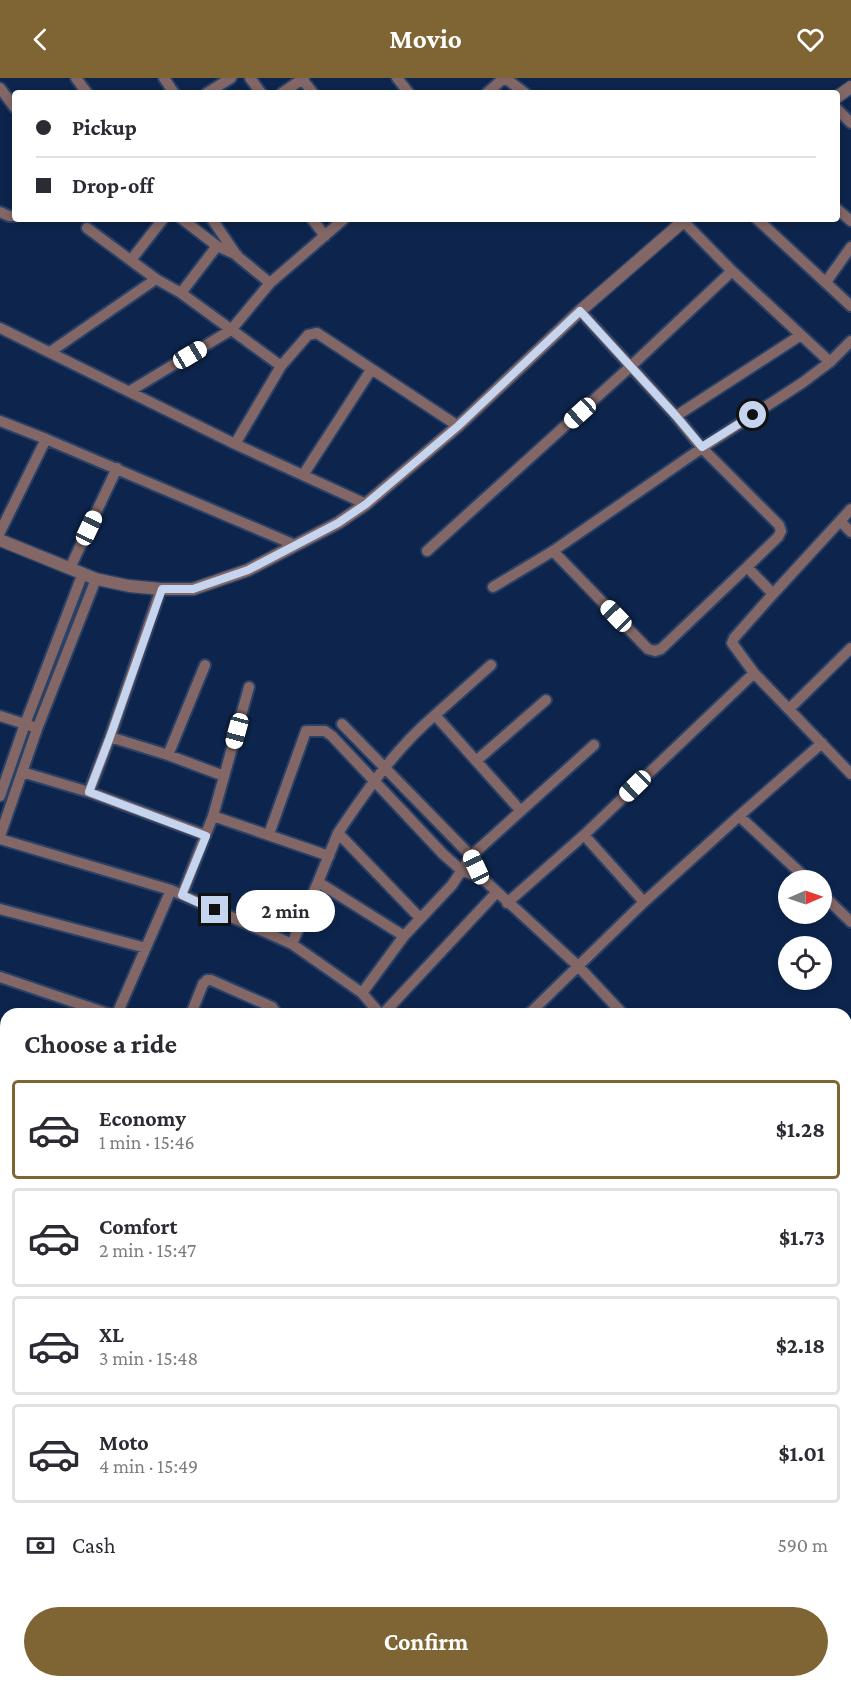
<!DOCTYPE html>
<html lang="en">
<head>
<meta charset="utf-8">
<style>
  :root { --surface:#fff; --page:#f2f2f3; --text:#2b2b33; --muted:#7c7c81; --line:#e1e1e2; --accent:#806534 }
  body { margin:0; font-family:"Crimson Pro",serif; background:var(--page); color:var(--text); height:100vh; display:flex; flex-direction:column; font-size:22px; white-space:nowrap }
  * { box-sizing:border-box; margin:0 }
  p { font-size:20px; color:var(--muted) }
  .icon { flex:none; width:33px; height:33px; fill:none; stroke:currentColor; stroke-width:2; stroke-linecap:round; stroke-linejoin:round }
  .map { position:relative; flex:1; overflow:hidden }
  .side { position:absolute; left:0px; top:930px; width:852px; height:680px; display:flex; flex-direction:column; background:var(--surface); border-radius:18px 18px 0 0; box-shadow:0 3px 9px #0003 }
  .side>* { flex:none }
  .guide { position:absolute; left:12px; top:12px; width:828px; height:132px; border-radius:6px; box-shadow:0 3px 9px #0003; display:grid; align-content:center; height:132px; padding:0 24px; background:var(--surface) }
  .needle { width:39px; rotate:88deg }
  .controls { position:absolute; left:778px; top:792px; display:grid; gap:12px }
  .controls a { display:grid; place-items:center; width:54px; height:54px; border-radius:50%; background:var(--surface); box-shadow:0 3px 9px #0003; font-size:30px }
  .end { position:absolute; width:27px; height:27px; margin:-14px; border:8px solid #c5d5ef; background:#111; box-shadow:0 0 0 3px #111 }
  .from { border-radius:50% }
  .bubble { position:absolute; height:42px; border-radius:21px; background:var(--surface); box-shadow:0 3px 9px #0003; font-size:20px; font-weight:700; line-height:42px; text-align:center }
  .car { position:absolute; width:18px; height:36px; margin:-18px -9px; border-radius:8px; box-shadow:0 0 4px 2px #0007; background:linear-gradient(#fff 24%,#345 0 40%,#fff 0 76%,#345 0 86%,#fff 0) }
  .guide b { display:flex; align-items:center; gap:21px; height:57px; font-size:22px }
  .guide b+b { border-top:2px solid var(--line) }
  .guide i { width:15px; height:15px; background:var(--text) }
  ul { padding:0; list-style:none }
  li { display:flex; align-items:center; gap:18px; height:99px; margin:0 12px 9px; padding:0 12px; border:3px solid var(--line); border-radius:6px }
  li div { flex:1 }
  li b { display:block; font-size:22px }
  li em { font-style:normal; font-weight:700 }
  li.current { border-color:var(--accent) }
  li>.icon { width:54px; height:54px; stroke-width:1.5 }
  h2 { padding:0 24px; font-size:27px; line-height:72px }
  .pay { display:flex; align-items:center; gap:15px; height:66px; padding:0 24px; font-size:22px }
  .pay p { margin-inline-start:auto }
  .primary-button { display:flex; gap:12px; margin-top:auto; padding:12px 24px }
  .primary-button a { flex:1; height:69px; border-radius:36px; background:var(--accent); color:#fff; font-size:24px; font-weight:700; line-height:69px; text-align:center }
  header { display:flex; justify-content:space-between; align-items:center; height:78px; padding:0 24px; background:var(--accent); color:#fff; font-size:27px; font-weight:700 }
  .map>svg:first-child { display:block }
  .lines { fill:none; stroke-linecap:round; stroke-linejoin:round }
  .minor-casing { stroke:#2a4167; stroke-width:14 }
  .tertiary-casing { stroke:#2a4167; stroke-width:15 }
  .primary-casing { stroke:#2a4167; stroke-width:18 }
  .minor { stroke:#836766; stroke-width:10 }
  .tertiary { stroke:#836766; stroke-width:12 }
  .primary { stroke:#e0a7a5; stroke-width:15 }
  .route { stroke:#c5d5ef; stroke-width:8 }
</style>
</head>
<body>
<header><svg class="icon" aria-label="back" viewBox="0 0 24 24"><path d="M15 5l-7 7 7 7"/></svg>Movio<svg class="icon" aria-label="heart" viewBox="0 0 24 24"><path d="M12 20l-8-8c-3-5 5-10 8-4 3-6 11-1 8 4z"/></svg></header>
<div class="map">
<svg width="851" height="1609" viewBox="0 0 851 1609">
  <rect width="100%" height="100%" fill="#0d254d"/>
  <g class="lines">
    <defs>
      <path id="minor" d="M76,0L87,15
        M164,0L174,15
        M250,0L261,15
        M397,0L409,15
        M505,0L525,15
        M302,1L313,15
        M0,10L15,30
        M207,15L231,0
        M282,15L304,0
        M487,15L504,0
        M837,31L851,45
        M837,131L851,143
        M0,134L9,138H15
        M182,141L217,168L237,177
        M212,141L237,178L270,205
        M312,141L325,158
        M757,141L851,228
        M683,143L732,193
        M87,150L156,201
        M131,182L163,141
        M826,204L851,169
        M181,215L217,168
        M580,233L676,338L702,370L779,447L781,453L778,459L747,489
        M0,250L235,366L366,426
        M50,274L156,201L181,215L281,288L308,257L317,255L458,348
        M130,313L231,252L270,205L344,141
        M676,338L801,257
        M0,343L46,361
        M235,366L281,288
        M303,397L371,292
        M840,443L851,454
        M0,454L46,361L295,467
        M427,473L630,289L732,193L830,284
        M553,473L648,571L655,573L661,571L747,489L773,516L734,560L732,565L754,595
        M70,490L117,390
        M493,509L553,473L702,370L802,305L830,284L851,263
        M773,516L851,431
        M789,631L851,570
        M435,637L491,587
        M0,638L31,648
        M342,646L471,778L482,800L578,888L623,936
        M110,659L161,511
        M168,677L224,698
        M476,683L546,622
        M22,694L89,714L110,659L168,677L205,587
        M89,714L205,757
        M0,718L25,646L83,495
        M213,738L249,609
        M739,738L822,665
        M338,755L318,804L404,858
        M269,756L306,653H325L332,658L443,776L461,792L482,800
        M584,757L644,824
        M0,758L37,651L96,501
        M0,761L171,812L292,866L362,915
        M822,816L851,844
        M182,817L213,738L329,778
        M507,825L584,757L754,595L851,696
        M0,831L146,870
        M420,840L338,755C366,713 397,669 435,637L521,733
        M292,866L318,804
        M0,899L109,936
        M117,936L171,812
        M191,936L203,906L207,902H211L272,929L277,936
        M380,936L362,915L404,858L452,807L471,778L594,667
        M383,936L496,815
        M529,936L644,824L739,738L808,802
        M0,979L6,981
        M846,1199L851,1194
        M0,1211L6,1197
        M846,1213L851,1218
        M846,1346L851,1349
        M846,1461L851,1456
        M846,1599L851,1591
        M0,1606L3,1609
        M383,1609L404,1604
        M447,1609L451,1604
        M839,1609L843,1604"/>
      <path id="tertiary" d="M837,19L851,9
        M0,462L96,501L129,508L161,511H193L248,492L338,445L366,426L458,348L580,233L686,141"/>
      <path id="primary" d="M0,1298L6,1300
        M816,1604L823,1609"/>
    </defs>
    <use href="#minor" class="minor-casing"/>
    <use href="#tertiary" class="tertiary-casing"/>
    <use href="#primary" class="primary-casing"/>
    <use href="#minor" class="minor"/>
    <use href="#tertiary" class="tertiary"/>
    <use href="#primary" class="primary"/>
  </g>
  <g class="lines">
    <path class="route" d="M215,832L182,817L206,758L89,714L110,659L162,511H193L248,492L338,445L366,426L458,348L580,233L676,338L702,369L753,337"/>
  </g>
</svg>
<div class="controls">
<a><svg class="needle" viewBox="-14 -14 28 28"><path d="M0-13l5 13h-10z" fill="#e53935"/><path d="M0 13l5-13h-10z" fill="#7c7c81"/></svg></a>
<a><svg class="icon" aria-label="locate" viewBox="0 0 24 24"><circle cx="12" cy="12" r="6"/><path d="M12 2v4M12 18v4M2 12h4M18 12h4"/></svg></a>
</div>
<i class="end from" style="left:753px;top:337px"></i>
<i class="end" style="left:215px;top:832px"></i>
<div class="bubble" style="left:236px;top:812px;width:99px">2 min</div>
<i class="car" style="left:190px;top:277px;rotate:59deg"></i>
<i class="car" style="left:580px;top:335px;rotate:228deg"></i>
<i class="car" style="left:89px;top:450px;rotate:25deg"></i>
<i class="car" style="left:616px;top:538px;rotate:316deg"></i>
<i class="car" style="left:237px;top:653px;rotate:195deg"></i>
<i class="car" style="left:635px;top:708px;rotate:226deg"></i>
<i class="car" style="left:476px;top:789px;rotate:335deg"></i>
<div class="guide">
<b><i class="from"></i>Pickup</b>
<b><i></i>Drop-off</b>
</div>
<section class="side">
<h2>Choose a ride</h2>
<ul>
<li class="current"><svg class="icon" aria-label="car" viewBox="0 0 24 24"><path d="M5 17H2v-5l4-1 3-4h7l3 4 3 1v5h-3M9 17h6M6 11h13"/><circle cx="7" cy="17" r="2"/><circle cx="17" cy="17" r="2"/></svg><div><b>Economy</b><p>1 min · 15:46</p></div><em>$1.28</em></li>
<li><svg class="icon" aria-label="car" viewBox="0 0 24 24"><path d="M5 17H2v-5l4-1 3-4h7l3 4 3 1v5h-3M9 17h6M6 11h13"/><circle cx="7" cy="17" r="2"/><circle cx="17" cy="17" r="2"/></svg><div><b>Comfort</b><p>2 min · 15:47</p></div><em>$1.73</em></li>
<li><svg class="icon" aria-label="car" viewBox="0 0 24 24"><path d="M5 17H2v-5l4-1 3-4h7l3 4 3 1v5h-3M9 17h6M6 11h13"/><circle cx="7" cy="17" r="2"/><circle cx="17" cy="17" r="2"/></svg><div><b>XL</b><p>3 min · 15:48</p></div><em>$2.18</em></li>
<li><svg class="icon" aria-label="car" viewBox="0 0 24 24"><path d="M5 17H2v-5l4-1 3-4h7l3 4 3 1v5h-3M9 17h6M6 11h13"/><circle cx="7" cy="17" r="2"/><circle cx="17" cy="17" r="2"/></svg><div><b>Moto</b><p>4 min · 15:49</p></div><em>$1.01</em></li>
</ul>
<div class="pay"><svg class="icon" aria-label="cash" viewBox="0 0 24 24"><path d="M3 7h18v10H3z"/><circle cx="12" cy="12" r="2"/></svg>Cash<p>590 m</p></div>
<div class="primary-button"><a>Confirm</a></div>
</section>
</div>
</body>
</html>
